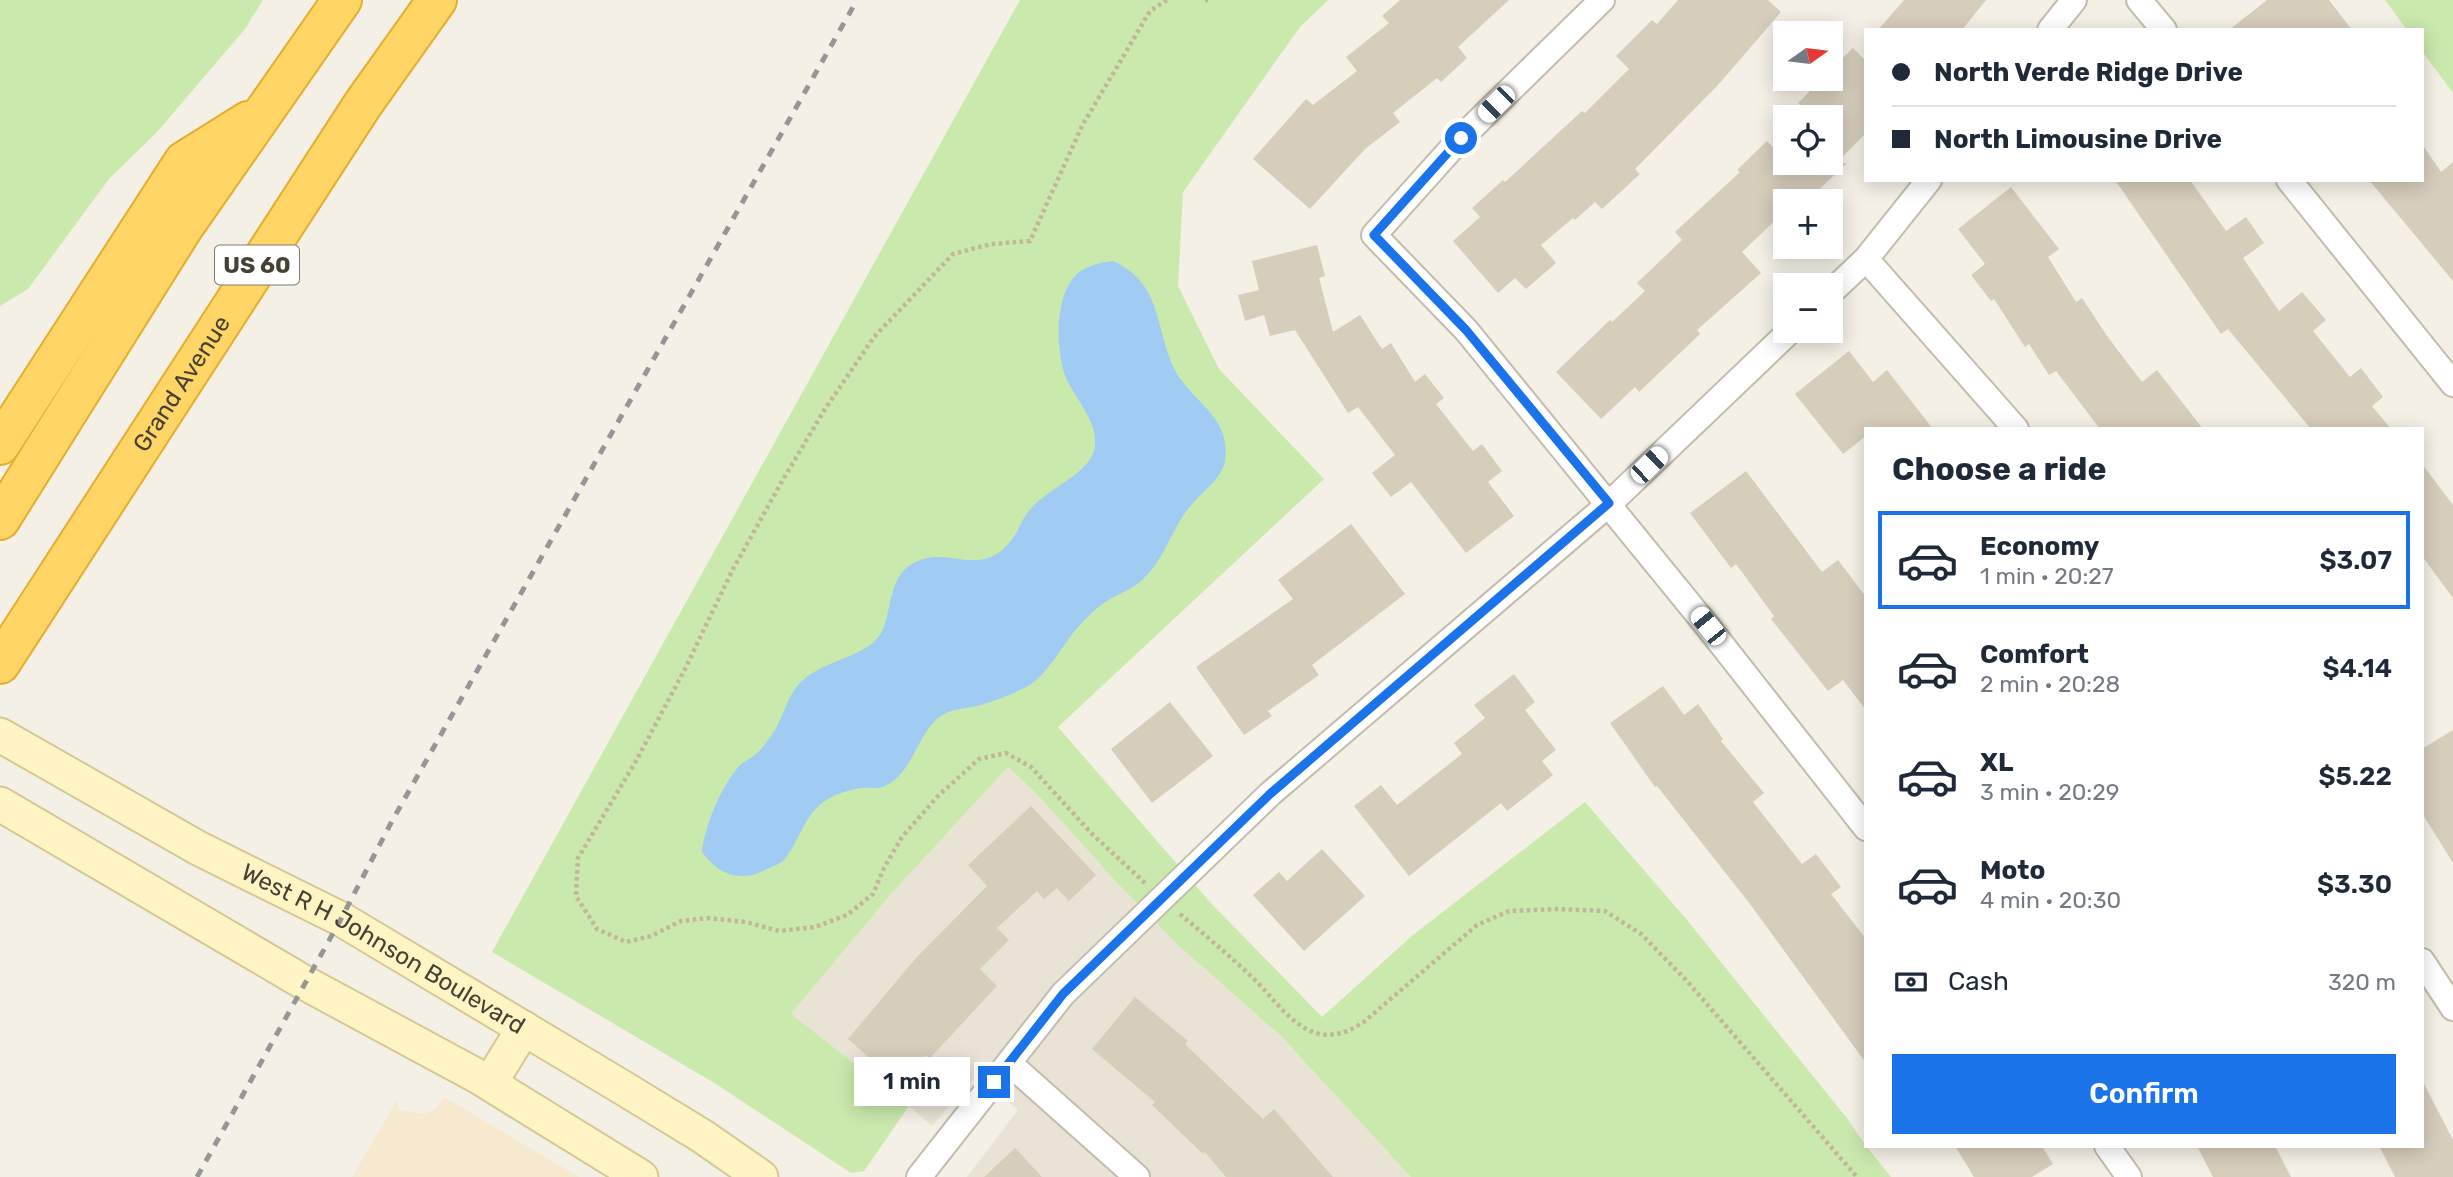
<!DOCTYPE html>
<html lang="en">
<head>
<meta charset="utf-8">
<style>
  :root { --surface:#fff; --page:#f2f2f3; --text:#1f2937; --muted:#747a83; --line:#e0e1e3; --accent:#1a73e8 }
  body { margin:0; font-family:Rubik,sans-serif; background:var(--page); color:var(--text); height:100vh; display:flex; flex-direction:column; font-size:26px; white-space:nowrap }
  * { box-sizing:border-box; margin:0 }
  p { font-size:23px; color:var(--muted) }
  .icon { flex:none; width:38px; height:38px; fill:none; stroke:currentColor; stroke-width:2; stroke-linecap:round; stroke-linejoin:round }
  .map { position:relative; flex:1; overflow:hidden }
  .drawer { position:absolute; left:1864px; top:427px; width:560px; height:721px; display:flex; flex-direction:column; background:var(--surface); border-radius:0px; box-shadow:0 4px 18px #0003 }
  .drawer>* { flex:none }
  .hud { position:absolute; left:1864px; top:28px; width:560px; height:154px; border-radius:0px; box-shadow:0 4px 18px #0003; display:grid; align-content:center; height:154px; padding:0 28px; background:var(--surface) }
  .needle { width:46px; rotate:76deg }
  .controls { position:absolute; left:1773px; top:21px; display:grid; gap:14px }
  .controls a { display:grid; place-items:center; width:70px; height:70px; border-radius:0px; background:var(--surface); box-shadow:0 4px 18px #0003; font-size:35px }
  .end { position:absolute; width:32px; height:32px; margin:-16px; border:9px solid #1a73e8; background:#fff; box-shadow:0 0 0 4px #fff }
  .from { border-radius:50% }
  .bubble { position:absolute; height:49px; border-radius:0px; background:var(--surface); box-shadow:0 4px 18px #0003; font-size:23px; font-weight:600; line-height:49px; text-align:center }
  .car { position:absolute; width:21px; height:42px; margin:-21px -10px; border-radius:9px; box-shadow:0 0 5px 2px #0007; background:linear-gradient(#fff 24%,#345 0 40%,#fff 0 76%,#345 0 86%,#fff 0) }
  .hud b { display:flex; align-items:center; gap:24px; height:66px; font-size:26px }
  .hud b+b { border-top:2px solid var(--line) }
  .hud i { width:18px; height:18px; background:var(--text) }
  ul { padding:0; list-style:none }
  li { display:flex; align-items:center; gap:21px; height:98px; margin:0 14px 10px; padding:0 14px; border:4px solid transparent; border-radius:0px }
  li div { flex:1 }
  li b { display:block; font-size:26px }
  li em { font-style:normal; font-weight:600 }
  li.selected { border-color:var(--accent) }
  li>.icon { width:63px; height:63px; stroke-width:1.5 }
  h2 { padding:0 28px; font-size:32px; line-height:84px }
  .pay { display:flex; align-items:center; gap:18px; height:77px; padding:0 28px; font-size:26px }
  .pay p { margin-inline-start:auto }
  .cta { display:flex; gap:14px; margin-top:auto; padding:14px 28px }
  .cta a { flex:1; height:80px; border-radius:0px; background:var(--accent); color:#fff; font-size:28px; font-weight:600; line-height:80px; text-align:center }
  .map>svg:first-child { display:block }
  .residential { fill:#e8e3d4 }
  .commercial { fill:#f6e9d0 }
  .green { fill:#cae9ad }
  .water { fill:#a0cbf3 }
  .building { fill:#d6cdbb }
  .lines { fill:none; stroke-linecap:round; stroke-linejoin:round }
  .street-casing { stroke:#c2bcab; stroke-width:28 }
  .secondary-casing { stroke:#d6c894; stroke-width:37 }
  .highway-casing { stroke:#e3ad31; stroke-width:42 }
  .path { stroke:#c2b699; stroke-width:4.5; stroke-dasharray:3.5 3.5; stroke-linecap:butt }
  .street { stroke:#fff; stroke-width:24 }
  .secondary { stroke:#fff5c4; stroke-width:33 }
  .highway { stroke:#ffd665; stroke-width:38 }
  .rail { stroke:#969696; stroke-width:5; stroke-dasharray:9 9; stroke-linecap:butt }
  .route { stroke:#1a73e8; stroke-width:9 }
  .labels { text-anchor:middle; stroke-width:5; stroke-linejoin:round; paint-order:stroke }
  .shield { fill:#fff; stroke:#7e7a72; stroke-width:2 }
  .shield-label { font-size:23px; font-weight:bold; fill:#474135 }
  .street-label { font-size:24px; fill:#474135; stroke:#fff }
</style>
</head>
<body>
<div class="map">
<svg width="2453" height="1177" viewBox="0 0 2453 1177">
  <rect width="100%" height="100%" fill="#f4f0e6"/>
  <path class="residential" d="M1008,767L1034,791L1120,886L1179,946L1281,1036L1411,1177H967L1018,1110L977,1075L932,1126L909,1106L791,1014L890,895Z"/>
  <path class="commercial" d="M444,1097L579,1177H352L397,1100L399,1110L424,1114L434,1110Z"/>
  <path class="green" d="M0,0H263L245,29L157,132L109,179L28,289L0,306Z
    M1020,0H1328L1300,27L1183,192L1178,286L1219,369L1324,479L1058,727L1210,902L1322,1017L1413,935L1585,802L1687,920L1846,1117L1866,1146L1891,1177H1411L1281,1036L1179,946L1120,886L1034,791L1008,767L890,895L791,1014L909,1106L864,1171L851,1173L716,1084L492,952Z
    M2385,0H2453V93L2422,51V30H2407Z"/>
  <path class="water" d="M1113,261C1161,283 1155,324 1173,366C1185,395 1223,413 1225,444C1226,450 1226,459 1224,465C1219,480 1204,490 1194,502C1172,525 1166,559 1141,581C1132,589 1121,593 1110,599C1098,606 1087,617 1078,627C1064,643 1048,673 1031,684C1015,694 995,701 977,706C960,710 947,708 934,722C916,741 911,772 887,785C879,790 870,787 861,788C848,790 832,795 822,803C803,818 799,842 784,860C780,864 771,867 765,870C739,883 718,874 702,852C705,825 721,787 739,766C744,761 751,759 756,754C763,748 768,740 773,733C786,713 787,691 808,676C827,662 856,657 874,642C895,624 883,581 912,564C948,542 980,583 1013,538C1019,530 1022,519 1029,511C1045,489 1092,474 1095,446C1098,417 1069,394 1063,369C1056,341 1055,294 1078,273C1088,265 1101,263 1113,261Z"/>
  <path class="building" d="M1400,0H1509L1458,47L1467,58L1441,82L1437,78L1393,113L1400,122L1365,149L1310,209L1253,159L1306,99L1313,105L1357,71L1346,57L1389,23L1382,16Z
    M1678,0H1768L1781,12L1718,85L1635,169L1640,174L1602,209L1595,202L1575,220L1573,218L1541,245L1556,263L1526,289L1515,278L1498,293L1453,241L1480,217L1472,208L1503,180L1505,182L1582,111L1585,113L1629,69L1616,56L1652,20L1657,24Z
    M1904,0H1986L1962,30H1878Z
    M2267,0H2329L2352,30H2229Z
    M1853,48L1866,61V133L1836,163H1847L1807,201H1785V211L1742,252L1761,273L1697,330L1700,334L1639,392L1635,387L1601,419L1556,372L1610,320L1612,322L1645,291L1637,283L1682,240L1675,232L1740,172L1737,170L1767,141L1785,160V163H1830V117H1812L1798,103L1822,79H1830V70Z
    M2422,144L2441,172L2453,162V281L2369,180H2422Z
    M2115,180H2190L2226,231L2246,217L2264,243L2243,258L2279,311L2302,292L2326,320L2313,331L2350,377L2361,368L2383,397L2372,406L2391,429H2311L2228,329L2221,334Z
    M2011,187L2059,249L2048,257L2076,302L2082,298L2107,336L2142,382L2157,370L2203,429H2100L2056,371L2049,375L2029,344L2025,347L1994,299L1991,301L1971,275L1985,264L1958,229Z
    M1317,245L1325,276L1319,278L1333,332L1360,315L1382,349L1391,343L1415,382L1425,374L1444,398L1436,404L1473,451L1482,444L1502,471L1488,482L1514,516L1466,553L1411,482L1391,497L1372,473L1395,455L1358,407L1348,413L1295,330L1270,336L1264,315L1245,321L1238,295L1259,290L1252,261Z
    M1849,351L1873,382L1887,370L1933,429H1866V436L1843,454L1795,394Z
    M2422,464L2453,505V598L2422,556Z
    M1746,471L1822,572L1838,560L1866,597V710L1843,680L1828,691L1771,619L1774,616L1736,564L1731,568L1690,513Z
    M1351,524L1405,594L1312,665L1319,675L1268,711L1272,716L1244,735L1196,667L1293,599L1278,580Z
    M1514,674L1535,702L1525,710L1556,750L1542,761L1553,775L1507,811L1501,803L1409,876L1354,806L1381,785L1397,805L1462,754L1454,743L1485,718L1474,705Z
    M1663,686L1684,715L1698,704L1723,739L1721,741L1764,793L1753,802L1802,864L1816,854L1841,887L1831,894L1866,939V1063L1750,904L1657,786L1655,787L1610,723Z
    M1170,702L1213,756L1152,803L1111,749Z
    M2453,730V863L2422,813V749Z
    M1031,806L1096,875L1069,901L1057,888L1044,899L1037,891L997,928L1009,940L980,969L997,986L930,1058L925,1055L899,1084L848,1039L916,958L987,886L968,865Z
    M1322,849L1365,896L1304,951L1253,895L1279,872L1287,881Z
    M1135,997L1188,1041L1185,1044L1263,1119L1274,1109L1333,1177H1226L1205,1152L1203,1154L1152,1105L1155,1102L1092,1049Z
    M2422,1080L2453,1140V1177H2395L2379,1146H2422Z
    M1955,1146H2042L2053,1164L2032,1177H1974Z
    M2197,1146H2275L2291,1177H2213Z
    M1015,1148L1042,1177H984Z"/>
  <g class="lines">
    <defs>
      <path id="street" d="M1602,0L1461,138L1374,235L1466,330L1708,627L1866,828
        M2139,0L2164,30
        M2050,30L2074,0
        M2289,180L2453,384
        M1866,259L2016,429
        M1830,293L1866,259L1929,180
        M2422,961L2453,1008
        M1009,1063L1137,1177
        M2107,1146L2129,1177
        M919,1177L1063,994L1270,794L1609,504L1790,331"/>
      <g id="secondary">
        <path id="s1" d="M0,735L198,848L341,919L620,1086L702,1136L761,1177"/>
        <path d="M0,804L305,983L479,1077L641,1177"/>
        <path d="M490,1083L524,1028"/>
      </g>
      <g id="highway">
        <path d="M0,445L184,161L248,121"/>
        <path d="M0,520L183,228L342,0"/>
        <path id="s2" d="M0,664L363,104L437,0"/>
      </g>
    </defs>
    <use href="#street" class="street-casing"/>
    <use href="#secondary" class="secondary-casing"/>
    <use href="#highway" class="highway-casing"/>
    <path class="path" d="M1205,0H1208
      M1145,883L1092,834L1031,767L1006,753L979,759L938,796L902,837L884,868L873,894L847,915L815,927L779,931L746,922L708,918L681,921L651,936L626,942L597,929L576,896L578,858L636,761L685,669L732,571L781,483L825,409L874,337L953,254L991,244L1030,241L1082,126L1150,11L1167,0
      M1180,914C1205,935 1230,956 1254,979C1273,997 1292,1028 1320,1034C1337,1037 1352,1030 1365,1021L1477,925L1509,911L1558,909L1605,911L1641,934L1686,980L1857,1177"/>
    <use href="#street" class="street"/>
    <use href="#secondary" class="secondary"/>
    <use href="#highway" class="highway"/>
    <path class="rail" d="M197,1177L341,919L392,821L857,0"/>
  </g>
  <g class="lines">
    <path class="route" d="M994,1082L1063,994L1270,794L1609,503L1466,330L1374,235L1461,138"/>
  </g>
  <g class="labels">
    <rect class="shield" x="215" y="245.5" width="84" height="39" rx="5"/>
    <g class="shield-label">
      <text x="257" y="273">US 60</text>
    </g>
    <g class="street-label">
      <text dy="8" stroke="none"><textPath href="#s2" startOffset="334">Grand Avenue</textPath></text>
      <text dy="8" stroke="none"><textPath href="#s1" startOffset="439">West R H Johnson Boulevard</textPath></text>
    </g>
  </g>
</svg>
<div class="controls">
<a><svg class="needle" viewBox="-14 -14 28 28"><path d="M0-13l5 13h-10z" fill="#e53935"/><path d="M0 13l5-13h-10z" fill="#747a83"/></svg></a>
<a><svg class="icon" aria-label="locate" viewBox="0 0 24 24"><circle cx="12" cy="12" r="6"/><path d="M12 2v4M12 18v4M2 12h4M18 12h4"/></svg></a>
<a>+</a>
<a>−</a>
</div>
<i class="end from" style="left:1461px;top:138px"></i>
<i class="end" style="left:994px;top:1082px"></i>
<div class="bubble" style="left:854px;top:1057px;width:116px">1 min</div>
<i class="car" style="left:1496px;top:104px;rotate:225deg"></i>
<i class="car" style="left:1649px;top:465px;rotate:46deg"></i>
<i class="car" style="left:1708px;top:626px;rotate:321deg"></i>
<div class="hud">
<b><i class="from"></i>North Verde Ridge Drive</b>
<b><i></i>North Limousine Drive</b>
</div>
<section class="drawer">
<h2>Choose a ride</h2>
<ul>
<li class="selected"><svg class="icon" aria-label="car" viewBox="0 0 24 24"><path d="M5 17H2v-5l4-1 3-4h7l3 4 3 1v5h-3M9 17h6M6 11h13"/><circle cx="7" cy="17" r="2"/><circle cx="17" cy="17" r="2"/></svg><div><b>Economy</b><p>1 min · 20:27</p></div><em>$3.07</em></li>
<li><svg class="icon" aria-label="car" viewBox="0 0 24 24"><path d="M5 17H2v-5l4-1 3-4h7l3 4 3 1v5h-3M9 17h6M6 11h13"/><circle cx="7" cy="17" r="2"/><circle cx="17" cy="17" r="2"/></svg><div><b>Comfort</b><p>2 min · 20:28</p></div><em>$4.14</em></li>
<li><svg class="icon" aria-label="car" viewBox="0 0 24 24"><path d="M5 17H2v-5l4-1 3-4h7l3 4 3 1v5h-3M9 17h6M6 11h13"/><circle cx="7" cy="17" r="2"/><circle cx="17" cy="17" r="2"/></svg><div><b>XL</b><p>3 min · 20:29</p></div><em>$5.22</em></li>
<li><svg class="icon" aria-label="car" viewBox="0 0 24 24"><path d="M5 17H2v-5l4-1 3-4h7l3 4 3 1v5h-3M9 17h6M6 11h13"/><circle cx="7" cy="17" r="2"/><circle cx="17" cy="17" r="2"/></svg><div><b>Moto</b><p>4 min · 20:30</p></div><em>$3.30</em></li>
</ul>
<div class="pay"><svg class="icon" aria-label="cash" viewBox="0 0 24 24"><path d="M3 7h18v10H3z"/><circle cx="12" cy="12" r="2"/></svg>Cash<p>320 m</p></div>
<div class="cta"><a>Confirm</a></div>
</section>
</div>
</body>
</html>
